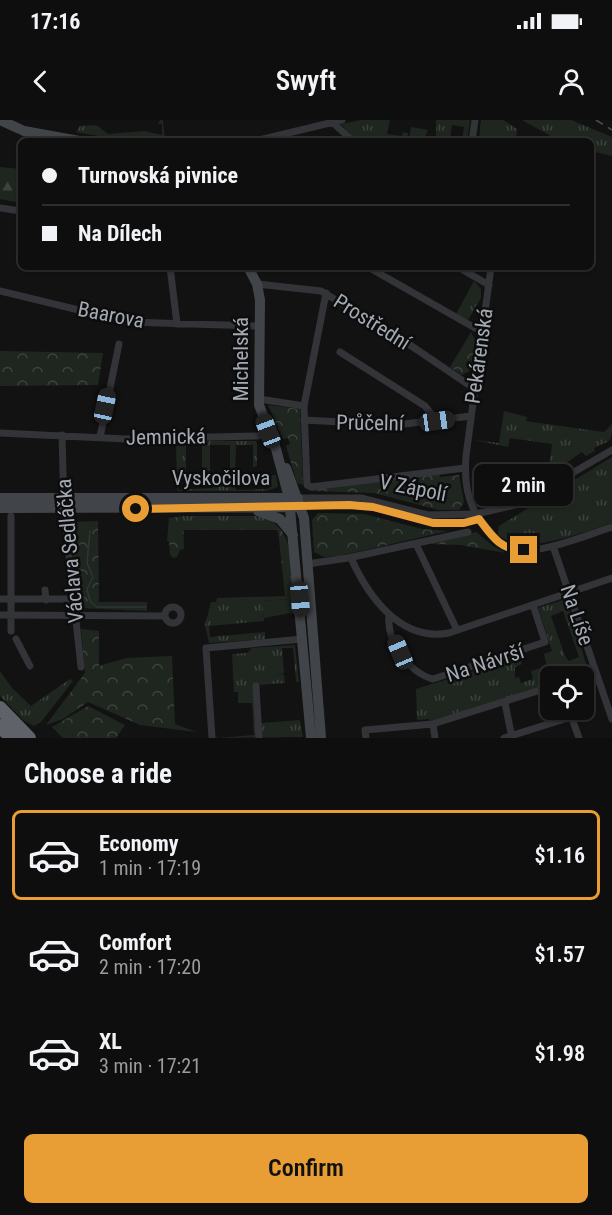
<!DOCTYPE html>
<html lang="en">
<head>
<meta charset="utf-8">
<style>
  :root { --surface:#0e0e0e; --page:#171717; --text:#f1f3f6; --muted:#9b9c9e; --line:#2e2e2e; --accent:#e99e35 }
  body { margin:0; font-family:"Roboto Condensed",sans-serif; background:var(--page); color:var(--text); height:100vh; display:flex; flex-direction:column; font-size:22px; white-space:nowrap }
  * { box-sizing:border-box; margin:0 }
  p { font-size:20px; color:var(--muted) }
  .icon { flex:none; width:33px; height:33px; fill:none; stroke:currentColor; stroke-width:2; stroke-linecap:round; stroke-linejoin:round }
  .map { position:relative; height:618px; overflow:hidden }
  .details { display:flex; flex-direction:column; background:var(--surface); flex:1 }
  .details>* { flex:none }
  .banner { position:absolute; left:18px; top:18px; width:576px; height:132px; border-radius:9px; box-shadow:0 2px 4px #0004,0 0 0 2px var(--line); display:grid; align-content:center; height:132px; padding:0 24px; background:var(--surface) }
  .fabs { position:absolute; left:540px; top:546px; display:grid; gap:12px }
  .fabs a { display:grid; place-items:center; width:54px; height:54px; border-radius:9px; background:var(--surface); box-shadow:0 2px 4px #0004,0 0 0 2px var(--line); font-size:30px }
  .end { position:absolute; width:27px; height:27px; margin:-14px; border:8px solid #e99e35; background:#111; box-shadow:0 0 0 3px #111 }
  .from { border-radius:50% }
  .bubble { position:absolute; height:42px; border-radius:9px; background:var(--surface); box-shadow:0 2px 4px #0004,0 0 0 2px var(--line); font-size:20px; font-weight:600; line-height:42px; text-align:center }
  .car { position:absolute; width:18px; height:36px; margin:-18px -9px; border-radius:8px; box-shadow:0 0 4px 2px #0007; background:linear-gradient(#222 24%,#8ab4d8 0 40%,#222 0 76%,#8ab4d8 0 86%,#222 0) }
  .banner b { display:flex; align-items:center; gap:21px; height:57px; font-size:22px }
  .banner b+b { border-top:2px solid var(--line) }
  .banner i { width:15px; height:15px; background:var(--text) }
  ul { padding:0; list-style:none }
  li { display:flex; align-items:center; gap:18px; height:90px; margin:0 12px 9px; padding:0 12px; border:3px solid transparent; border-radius:9px }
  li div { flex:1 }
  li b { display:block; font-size:22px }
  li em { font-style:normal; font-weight:600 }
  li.active { border-color:var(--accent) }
  li>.icon { width:54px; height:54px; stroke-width:1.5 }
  h2 { padding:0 24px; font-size:27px; line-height:72px }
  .cta { display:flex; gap:12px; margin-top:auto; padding:12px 24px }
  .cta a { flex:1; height:69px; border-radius:9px; background:var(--accent); color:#111; font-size:24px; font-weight:600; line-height:69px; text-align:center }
  .status { display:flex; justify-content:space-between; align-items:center; height:42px; padding:0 30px; background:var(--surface); direction:ltr }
  .status svg { height:16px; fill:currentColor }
  header { display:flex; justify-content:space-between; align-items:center; height:78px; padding:0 24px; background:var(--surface); font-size:27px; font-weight:600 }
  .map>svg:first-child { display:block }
  .grass { fill:url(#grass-tufts); fill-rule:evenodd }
  .forest { fill:url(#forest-firs) }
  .park { fill:url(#park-crowns) }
  .garden { fill:#1e261f }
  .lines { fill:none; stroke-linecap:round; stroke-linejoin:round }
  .stream { stroke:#2c363b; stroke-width:1.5 }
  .street { stroke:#333438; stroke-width:7 }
  .secondary { stroke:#414448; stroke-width:10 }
  .highway { stroke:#5f6369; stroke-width:14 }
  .rail { stroke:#4a4d51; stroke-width:1.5; stroke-dasharray:8 6; stroke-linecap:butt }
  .route { stroke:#e99e35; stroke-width:8 }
  .labels { text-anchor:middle; stroke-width:5; stroke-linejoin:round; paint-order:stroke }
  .street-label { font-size:21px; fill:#a4aab3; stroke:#0d0d0e }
</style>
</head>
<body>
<div class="status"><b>17:16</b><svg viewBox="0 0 49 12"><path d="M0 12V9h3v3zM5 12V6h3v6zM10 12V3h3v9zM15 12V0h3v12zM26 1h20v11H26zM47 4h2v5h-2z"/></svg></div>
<header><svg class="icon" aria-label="back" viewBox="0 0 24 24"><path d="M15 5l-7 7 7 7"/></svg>Swyft<svg class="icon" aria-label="person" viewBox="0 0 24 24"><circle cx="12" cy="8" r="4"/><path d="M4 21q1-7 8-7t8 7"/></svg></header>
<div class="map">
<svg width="612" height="618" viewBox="0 0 612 618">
  <defs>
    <pattern id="grass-tufts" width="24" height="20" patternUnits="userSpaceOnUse" patternTransform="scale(1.5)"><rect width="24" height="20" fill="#1e261f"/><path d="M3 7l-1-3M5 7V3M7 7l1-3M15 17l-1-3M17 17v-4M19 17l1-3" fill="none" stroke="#3c433d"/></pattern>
    <pattern id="forest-firs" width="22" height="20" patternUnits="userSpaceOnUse" patternTransform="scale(1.5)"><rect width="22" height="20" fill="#1e261f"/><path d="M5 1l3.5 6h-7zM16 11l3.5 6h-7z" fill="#3c433d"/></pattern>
    <pattern id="park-crowns" width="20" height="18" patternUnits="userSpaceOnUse" patternTransform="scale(1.5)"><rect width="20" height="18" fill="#1e261f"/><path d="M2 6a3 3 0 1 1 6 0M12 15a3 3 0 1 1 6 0" fill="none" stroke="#3c433d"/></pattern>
  </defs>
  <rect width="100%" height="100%" fill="#121213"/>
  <path class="grass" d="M160,0H163L165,21H127L76,12L80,6L96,5L108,14L144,11L162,15V4H158Z
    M361,0H390L387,14L402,16L403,12L408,13L407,21H357L341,4Z
    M436,0H470L467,21H462L464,7L452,5L450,21H409L411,7L428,10L425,17L436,19Z
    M481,0H503L517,9L516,21H479Z
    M522,0H571L612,17V36L591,31V21H560Z
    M474,161L481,169V178L468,200L456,194Z
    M504,291L527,297L526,301L532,302L604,312L612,304C612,324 610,320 594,328L595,331L586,336L582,332L553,352L549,350L552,324L510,318L508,327L474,320L499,323Z
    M176,321H256L257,324V346L253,347V325H236L235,355H230V325H210V351H207V355H203L202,352V326L186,325V352L179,353L178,370L213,368V366H235L236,370L269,369L270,356L276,355L278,367L266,371H177Z
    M612,337V403C582,412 525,437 498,415L499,406Z
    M521,356L541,359L522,370L477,383L471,358L479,359L481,369L501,372L503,368L514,363Z
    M183,396H256C299,402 291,454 293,488L291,496L290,479L263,481L264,501L209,506L210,517L265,512V519L209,523L205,505L211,482H216L217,478L285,476L278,410H183Z
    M566,479L589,553L579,556H550V566L430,602L429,599L417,600L416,569L519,537L522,544L515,547V558L519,557L521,563L533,559L531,551L547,546L544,534L552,531L538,488ZM563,491L579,537L569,541L565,536L551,496Z
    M295,525L299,562H296L293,528H282L284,553L281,554L284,555L285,563L258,565L261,603L300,600L303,617L217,618L215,614L218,618L254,615L252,583H238V572H234L232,534L247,533L252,528Z
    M0,551L12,568L31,586L70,559L73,561L41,602L34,606L24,601L0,576Z"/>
  <path class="forest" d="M0,47L21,49V83L0,79Z"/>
  <path class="park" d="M471,212L475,220L471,250L462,255L450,247Z
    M0,231L103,233L98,265L0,266Z
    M268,285L300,289L303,365L297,363L286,326L290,324L288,318L283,319Z
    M440,353V357L459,355L464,382L459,390H439L374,373L311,371V368Z
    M318,393L364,394L422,409L448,411L339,436L324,437L314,432L312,400Z
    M183,396L184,429L180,430L177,437L173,438L170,435L169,422L167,421L169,398Z
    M98,401L99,482H147V491L78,488L70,402Z
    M476,412L493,426L506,433L460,425L430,424Z
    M81,509L99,511V546L126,538L172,536L175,604L196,612L140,605L88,582L63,599L46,605L85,553Z
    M88,586L125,605L116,618H63L52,607Z"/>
  <path class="garden" d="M290,479L291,493L264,498L262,481Z"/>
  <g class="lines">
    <path class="stream" d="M90,411L87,443L93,457L87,469L90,481L97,487H146"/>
    <path class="street" d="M332,2L353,21
      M255,21L342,0
      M472,21L475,0
      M0,88L21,91
      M170,147L177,204
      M368,147L482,212
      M458,147L489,165
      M491,147L466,336C464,361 467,382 481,402C489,413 495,423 508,428C534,438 586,415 612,407
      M257,164L321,171L407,223L475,269
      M0,171L128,202L259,206
      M326,173L304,286L307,365L311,367L465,348
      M340,232L425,286L437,301
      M259,279L304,286
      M304,300L396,305L471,296
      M0,313L126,319L258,316L268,311
      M62,315L64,389L81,547
      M100,317L119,224
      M298,378H361L428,395L476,394L519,384L612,330
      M302,387C326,384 352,383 376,388C414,396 438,410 479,399
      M11,396V511
      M416,424L457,510
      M553,426L612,599
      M351,438C368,476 400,522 449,513L612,458
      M307,444L348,438L468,412
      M45,470L46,480
      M0,479H72
      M165 495a8 8 0 1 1 16 0a8 8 0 1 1-16 0Z
      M0,495L165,496
      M389,495C386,520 409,553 433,559L545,522L533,485
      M16,519L30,546
      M584,557L596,552
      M256,566L259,618
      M505,583L512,618
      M569,590L579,618
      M433,604L435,618
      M212,618L206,528L303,519
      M366,618L365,610L433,604L550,567
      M504,618L571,597"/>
    <path class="secondary" d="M0,0L24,11L79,21
      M248,147L257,164L260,180L259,285L276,329L289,378L311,618
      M286,348L304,398L321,618
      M0,378H298
      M0,388L302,387
      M258,391L280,399L293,415"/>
    <path class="highway" d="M0,588L29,618
      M0,606L12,618"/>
    <path class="rail" d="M596,0L612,10"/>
  </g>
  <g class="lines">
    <path class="route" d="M136,389L349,385L373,387L433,403H464L479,399C491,415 501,431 524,430"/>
  </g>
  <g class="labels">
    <g class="street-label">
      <text transform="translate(111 195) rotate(11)" y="7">Baarova</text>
      <text transform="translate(372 202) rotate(32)" y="7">Prostřední</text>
      <text transform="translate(479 236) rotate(-82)" y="7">Pekárenská</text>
      <text transform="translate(241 239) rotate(-90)" y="7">Michelská</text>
      <text transform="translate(370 303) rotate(1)" y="7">Průčelní</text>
      <text transform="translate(166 317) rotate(-1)" y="7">Jemnická</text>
      <text x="221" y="365">Vyskočilova</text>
      <text transform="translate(413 368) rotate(11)" y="7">V Zápolí</text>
      <text transform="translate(70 431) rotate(-95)" y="7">Václava Sedláčka</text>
      <text transform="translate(577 495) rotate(71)" y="7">Na Líše</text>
      <text transform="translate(485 543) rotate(-18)" y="7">Na Návrší</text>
    </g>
  </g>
</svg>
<div class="fabs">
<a><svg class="icon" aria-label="locate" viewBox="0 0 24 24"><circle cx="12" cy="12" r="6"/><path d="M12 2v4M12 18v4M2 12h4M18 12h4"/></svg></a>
</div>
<i class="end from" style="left:136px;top:389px"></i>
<i class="end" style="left:524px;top:430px"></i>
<div class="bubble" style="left:474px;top:344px;width:99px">2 min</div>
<i class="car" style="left:105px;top:286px;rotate:12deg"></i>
<i class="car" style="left:437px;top:301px;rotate:82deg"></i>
<i class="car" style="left:268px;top:311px;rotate:339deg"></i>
<i class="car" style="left:300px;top:479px;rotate:175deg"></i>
<i class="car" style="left:400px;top:532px;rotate:337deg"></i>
<div class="banner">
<b><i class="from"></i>Turnovská pivnice</b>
<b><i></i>Na Dílech</b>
</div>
</div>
<section class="details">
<h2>Choose a ride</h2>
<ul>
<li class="active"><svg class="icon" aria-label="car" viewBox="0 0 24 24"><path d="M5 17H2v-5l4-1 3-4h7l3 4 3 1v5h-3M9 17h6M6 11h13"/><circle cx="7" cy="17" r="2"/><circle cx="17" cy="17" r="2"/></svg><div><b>Economy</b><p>1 min · 17:19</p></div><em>$1.16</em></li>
<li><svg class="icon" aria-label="car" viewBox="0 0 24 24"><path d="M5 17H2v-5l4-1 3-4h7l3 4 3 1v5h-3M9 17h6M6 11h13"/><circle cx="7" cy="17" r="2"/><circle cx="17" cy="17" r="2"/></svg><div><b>Comfort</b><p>2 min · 17:20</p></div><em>$1.57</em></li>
<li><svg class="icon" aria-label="car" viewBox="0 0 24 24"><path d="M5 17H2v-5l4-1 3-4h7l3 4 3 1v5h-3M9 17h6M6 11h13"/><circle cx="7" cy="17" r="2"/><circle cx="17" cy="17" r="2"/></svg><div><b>XL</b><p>3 min · 17:21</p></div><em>$1.98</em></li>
</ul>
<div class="cta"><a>Confirm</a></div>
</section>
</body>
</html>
